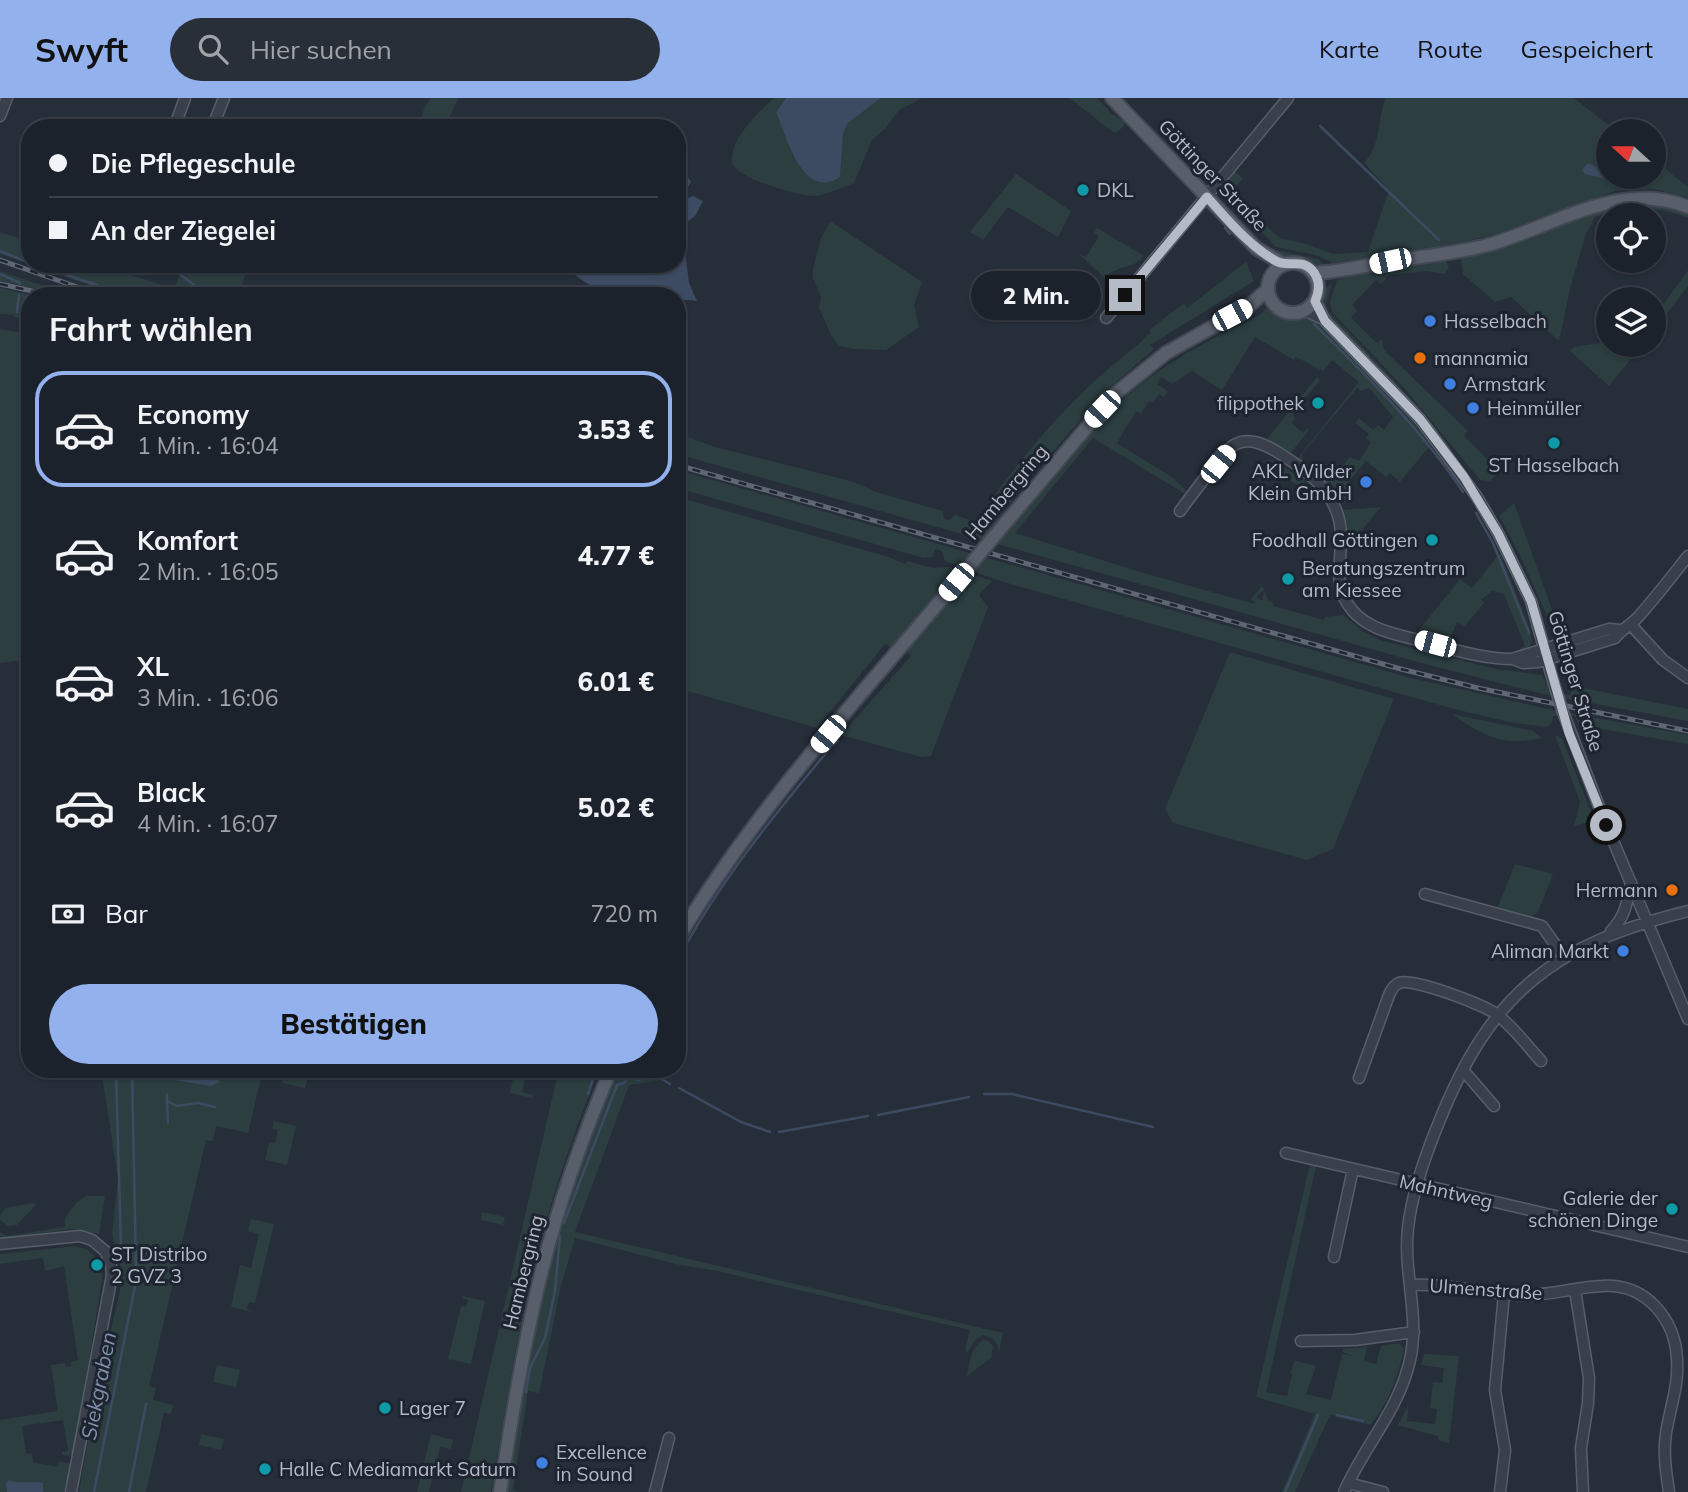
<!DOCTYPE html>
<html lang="de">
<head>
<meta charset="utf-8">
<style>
  :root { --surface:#1c222c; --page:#292f38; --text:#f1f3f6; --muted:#a0a4a9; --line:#3a3f48; --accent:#93b2ed }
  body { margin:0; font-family:Mulish,sans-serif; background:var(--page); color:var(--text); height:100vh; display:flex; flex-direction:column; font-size:26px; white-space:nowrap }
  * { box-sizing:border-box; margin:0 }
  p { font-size:23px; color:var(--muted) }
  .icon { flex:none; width:38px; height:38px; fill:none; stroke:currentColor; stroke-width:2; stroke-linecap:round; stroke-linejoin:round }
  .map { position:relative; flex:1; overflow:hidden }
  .panel { position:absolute; left:21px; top:189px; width:665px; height:791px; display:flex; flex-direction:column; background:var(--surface); border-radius:28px; box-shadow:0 2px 5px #0004,0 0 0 2px var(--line) }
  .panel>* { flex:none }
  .top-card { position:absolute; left:21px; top:21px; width:665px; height:154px; border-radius:28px; box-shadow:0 2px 5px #0004,0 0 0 2px var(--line); display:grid; align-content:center; height:154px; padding:0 28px; background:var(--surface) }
  .needle { width:46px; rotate:291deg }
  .controls { position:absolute; left:1596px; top:21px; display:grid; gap:14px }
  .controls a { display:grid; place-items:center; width:70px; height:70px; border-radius:50%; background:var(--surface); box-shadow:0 2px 5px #0004,0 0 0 2px var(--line); font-size:35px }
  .end { position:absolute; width:32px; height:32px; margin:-16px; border:9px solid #b5bbc6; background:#111; box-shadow:0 0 0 4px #111 }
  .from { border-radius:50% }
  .bubble { position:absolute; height:49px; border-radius:24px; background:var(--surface); box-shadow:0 2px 5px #0004,0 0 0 2px var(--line); font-size:23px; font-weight:800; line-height:49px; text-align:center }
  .car { position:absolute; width:21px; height:42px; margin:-21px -10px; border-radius:9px; box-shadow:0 0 5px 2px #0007; background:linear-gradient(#fff 24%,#345 0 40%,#fff 0 76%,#345 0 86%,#fff 0) }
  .top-card b { display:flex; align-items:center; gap:24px; height:66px; font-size:26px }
  .top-card b+b { border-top:2px solid var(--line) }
  .top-card i { width:18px; height:18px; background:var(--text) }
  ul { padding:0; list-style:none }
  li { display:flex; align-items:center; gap:21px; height:116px; margin:0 14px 10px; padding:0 14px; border:4px solid transparent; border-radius:28px }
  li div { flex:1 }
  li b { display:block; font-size:26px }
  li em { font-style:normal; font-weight:800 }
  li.current { border-color:var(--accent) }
  li>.icon { width:63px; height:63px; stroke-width:1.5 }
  h2 { padding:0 28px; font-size:32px; line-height:84px }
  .pay { display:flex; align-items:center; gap:18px; height:77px; padding:0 28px; font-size:26px }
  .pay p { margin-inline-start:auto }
  .cta { display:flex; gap:14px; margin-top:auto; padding:14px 28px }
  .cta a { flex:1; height:80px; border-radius:42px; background:var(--accent); color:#111; font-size:28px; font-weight:800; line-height:80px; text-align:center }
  header { display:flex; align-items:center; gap:42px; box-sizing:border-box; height:98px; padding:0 35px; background:var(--accent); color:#111 }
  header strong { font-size:33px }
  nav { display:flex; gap:38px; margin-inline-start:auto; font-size:24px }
  .search { width:490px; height:63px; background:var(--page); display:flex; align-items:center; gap:18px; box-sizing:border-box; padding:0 24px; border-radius:38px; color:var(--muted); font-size:26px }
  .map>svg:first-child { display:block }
  .green { fill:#2c3e40 }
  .water { fill:#3d4b62 }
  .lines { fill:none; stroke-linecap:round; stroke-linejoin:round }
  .stream { stroke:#3d4b62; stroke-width:2.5 }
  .minor-casing { stroke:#575e69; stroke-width:13 }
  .major-casing { stroke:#424954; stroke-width:16 }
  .minor { stroke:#39404b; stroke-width:10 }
  .major { stroke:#585f6b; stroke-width:12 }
  .rail-casing { stroke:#606774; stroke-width:5 }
  .rail { stroke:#1e2530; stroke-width:2.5; stroke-dasharray:8; stroke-linecap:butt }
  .minor-bridge-casing { stroke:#575e69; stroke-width:13; stroke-linecap:butt }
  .major-bridge-casing { stroke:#424954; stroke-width:16; stroke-linecap:butt }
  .minor-bridge { stroke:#39404b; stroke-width:10 }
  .major-bridge { stroke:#585f6b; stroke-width:12 }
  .route { stroke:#b5bbc6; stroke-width:9 }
  .culture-dot { fill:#0f9aa8; stroke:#1e2530; stroke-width:2.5 }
  .shop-dot { fill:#3f7fe0; stroke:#1e2530; stroke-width:2.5 }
  .food-dot { fill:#e8710a; stroke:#1e2530; stroke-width:2.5 }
  .labels { text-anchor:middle; stroke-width:6; stroke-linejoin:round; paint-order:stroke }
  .street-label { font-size:19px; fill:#b5bbc6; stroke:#1e2530 }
  .poi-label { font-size:19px; fill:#b5bbc6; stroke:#1e2530; text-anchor:start }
  .water-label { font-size:21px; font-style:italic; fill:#8090ab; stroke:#1e2530 }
</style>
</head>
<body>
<header>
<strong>Swyft</strong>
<div class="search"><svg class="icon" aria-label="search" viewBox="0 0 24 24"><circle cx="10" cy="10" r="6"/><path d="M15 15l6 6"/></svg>Hier suchen</div>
<nav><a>Karte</a><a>Route</a><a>Gespeichert</a></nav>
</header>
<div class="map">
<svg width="1688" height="1394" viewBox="0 0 1688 1394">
  <rect width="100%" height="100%" fill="#262e3a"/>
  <path class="green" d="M431,0H459L444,30H418L424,11Z
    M774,0H786L776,14L794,59L840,79L843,36L847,26L881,0H922L899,12L885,31L872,42L854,85C842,89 825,98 813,98C797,97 731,80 732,62C732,38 758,15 774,0Z
    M1069,0H1097L1111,15L1125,24L1124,28L1116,35C1109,33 1079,6 1069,0Z
    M1385,0H1574L1616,33H1608V79H1654V62L1688,89V99L1652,91L1615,93L1496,136L1463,144L1333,165L1315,157L1276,149L1255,127L1257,125L1254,122L1252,123L1230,106L1220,94L1234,73L1243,80L1232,94L1276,137L1283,141L1303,145L1333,156L1368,154L1389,92L1364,65C1381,47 1378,22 1385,0Z
    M1016,76L1071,113L1058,139L1008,109L983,142L970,134Z
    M1640,104L1688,113V120C1652,106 1631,109 1595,119L1586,136L1571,187L1559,243L1511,199L1495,204L1463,176L1461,159L1603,111Z
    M830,123L922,184L914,207L919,229L886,252L855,251L839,248L832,239L819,210L821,199L813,180V171L821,140Z
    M1097,130L1144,158C1133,172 1118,166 1105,180L1080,157L1086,159L1099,138L1094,135Z
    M0,134L30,144V166H97L174,191L184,166H249L238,198H121L0,156Z
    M1276,152L1318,161L1327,170C1315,169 1311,164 1300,161C1289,158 1284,162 1272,156Z
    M1445,161L1449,169L1445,176L1427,173L1389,177L1381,186L1376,182L1352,207L1357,213L1351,220L1377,245L1382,241L1384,252L1468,333L1464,338L1491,365L1496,361L1500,365L1499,374L1490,383L1480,382L1406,292L1332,214L1330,203L1337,182L1370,172Z
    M1246,164L1254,183L1150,247L1154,251L1107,292L1027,383L991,430L1006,435C1042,392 1076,343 1119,305C1160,267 1210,241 1260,217L1265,211C1274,211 1278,216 1287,218C1299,220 1303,216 1315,222L1400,307L1432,345L1400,384L1390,375L1386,379L1366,363L1347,386L1354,392L1346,401L1338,403L1327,386L1310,368L1313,365L1319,366L1317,370L1332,381L1350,359L1359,363L1371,344L1366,340L1369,336L1355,325L1359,320L1373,332L1378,327L1384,332L1393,319L1369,290L1360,293L1358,289L1302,356L1303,364L1298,362L1301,356L1359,284L1332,262L1323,273L1296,259L1294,262L1255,239L1222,292L1192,273L1172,286L1161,279L1157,286L1168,293L1164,299L1159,296L1153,305L1149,303L1141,316L1136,313L1117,345L1173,380L1187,393L1204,373L1206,374L1187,397L1093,340L1015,435L1147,476L1255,506L1251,501L1261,489L1257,484L1265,491L1257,498L1258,501L1262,502L1265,493L1268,503L1273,505V508L1324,522L1325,519L1343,517L1365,535L1383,543L1496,571L1542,577L1550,594L1570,597L1573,588L1688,611V623L1547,597L1414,563L677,356V335L715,349L854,384L879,395L943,413L944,421L950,422L955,417L975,424C1021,359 1072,297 1135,249C1141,245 1145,239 1151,235L1149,232L1184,205L1187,210Z
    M1688,172V188L1654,232V220Z
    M0,173L50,190L48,193L0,183Z
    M1332,185L1326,206L1328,213L1371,258L1369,260L1326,215L1321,206L1324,191Z
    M0,190L37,198H30V221L14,219V217L0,216Z
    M0,231L30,236V571L25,572L23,562L0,565Z
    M1608,244V247H1642L1609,288L1570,253L1574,249Z
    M1372,259L1421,312L1466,369L1415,309L1371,260Z
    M1317,279L1320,282L1292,317L1295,320L1292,325L1303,335L1308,330L1309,332L1290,356L1266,342Z
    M1272,362L1303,381L1312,390L1308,395L1262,363Z
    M677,372L1411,580L1548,611L1688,637V646L1579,627L1575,618H1553L1552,625L1547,629L1514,625L1454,611L1000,483L945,463L942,453L935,451L933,459L924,460L677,390Z
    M677,399L889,459L905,466L907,463L933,470L949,469L992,483L979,497L988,509L931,658L921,659L841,637L911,558L906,552L966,482L952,476L891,549L885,546L817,630L677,590Z
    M1514,405L1559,531L1550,525L1520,457L1499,418Z
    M1381,409L1347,450L1341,412Z
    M1500,455L1530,531L1532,543L1528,552L1520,553V550L1525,548L1504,496L1492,493L1481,502L1484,505L1464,529L1457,524L1448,545L1415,537L1460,481L1472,490Z
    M1230,554L1394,601L1333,751L1307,762L1173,725L1165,711Z
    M1452,616L1533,633L1542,640C1502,649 1484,638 1452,616Z
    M1555,637L1562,640L1594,722L1574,728L1580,704Z
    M1515,766L1553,776L1538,814L1528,821L1497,811Z
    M101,971H263L248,1035L216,1028L213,1043L206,1042L149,1288L156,1290L153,1302L173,1307L171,1316L164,1315L146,1394H79L103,1256L107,1249L123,1179L112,1136L118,1081Z
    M515,971H527L522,994L533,997L532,1000L510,995Z
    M559,971H597L595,982C565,1057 541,1132 524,1211C511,1271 502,1333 491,1394H461Z
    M623,973H637L659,983L629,987L575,1134L1003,1235L999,1254C997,1243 994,1240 983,1237L975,1242L968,1254L965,1253L970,1232L717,1173L680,1167L575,1140L561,1188L539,1295L528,1293L513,1392L518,1394H504L525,1267L553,1146L591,1033L613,981Z
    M285,974L308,979L305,990L282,985Z
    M274,1023L296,1028L287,1067L265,1062L269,1044L275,1045L278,1032L272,1031Z
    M1310,1066L1316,1068L1266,1294L1287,1298L1292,1276L1290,1275L1295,1263L1316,1268L1306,1296L1331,1302L1342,1256L1354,1258L1343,1254V1251L1367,1249L1364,1263L1376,1266L1381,1248L1399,1245L1404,1251C1398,1279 1389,1305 1370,1327L1330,1317L1295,1394H1282L1315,1316L1256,1299Z
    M86,1098H105L99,1136L72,1131L8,1140L0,1138V1135L8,1138L65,1129V1120L76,1105Z
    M34,1105L35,1108L17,1127L8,1128L0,1122V1117L5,1110Z
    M482,1114L505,1119L503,1127L481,1122Z
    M251,1121L274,1126L255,1205L249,1204L247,1211L253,1214L231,1209L240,1167L251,1170L259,1136L248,1133Z
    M74,1148L86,1151L95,1158L94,1172L103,1176L85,1287L87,1288L73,1358L62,1357V1354L68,1353L63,1322L22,1328L26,1356L32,1355L33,1364L58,1369L59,1363L71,1366L67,1394H0V1322L58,1313L51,1267L65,1265L66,1269L71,1268V1264L78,1262L64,1168L46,1173L42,1160L0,1166V1156Z
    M463,1198L485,1203L471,1266L448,1261L461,1208L466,1209L468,1202L462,1200Z
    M984,1242L989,1243L993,1249L991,1260L967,1278C970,1265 970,1249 984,1242Z
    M1424,1256L1459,1258L1449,1345L1440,1343L1437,1338L1398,1327L1408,1308L1407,1323L1435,1326L1437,1311L1430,1310L1433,1284L1442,1285L1444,1270L1421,1267Z
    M217,1267L240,1272L236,1289L213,1284Z
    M201,1336L224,1341L221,1352L199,1347Z
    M431,1336L453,1342L451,1351L440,1349L429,1394H417Z"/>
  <path class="water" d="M786,0H881L847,26L843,36L840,79C803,104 786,38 776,14Z
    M1588,65L1606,74L1605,81L1585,76L1582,72Z
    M677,75H685L691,84L687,91L688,100L693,98L703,103L695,118L682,128L689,185L697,203L677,201V198C638,198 591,201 565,166H677Z
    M145,971H224L218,985L211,988L149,978Z
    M9,1382C23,1387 31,1382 43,1385V1394H7L6,1385Z"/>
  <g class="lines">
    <path class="stream" d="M1320,28L1439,142
      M1225,130L1230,136
      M0,153L30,165
      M35,166L129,198
      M166,166L209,198
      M0,176L20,185V186
      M17,214L19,197
      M1314,226C1368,279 1421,331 1463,394
      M1476,415L1493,445L1529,535
      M677,863C719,784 774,717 831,649L838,643
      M116,971L121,1149
      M132,971L136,1169
      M679,990L741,1024L770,1034
      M167,996V1003L177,1008L198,1005L215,1009
      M588,996L596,971
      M984,996H1012L1153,1029
      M167,1004L168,1025
      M878,1017L969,999
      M779,1034L868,1018
      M564,1125L617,987L624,985L630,977L637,982L658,979L670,986
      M526,1294L530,1270L545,1240L555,1193L560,1138
      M1337,1317L1363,1323
      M94,1394L135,1188
      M129,1394L146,1306
      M1285,1394L1318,1317"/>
    <defs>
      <path id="minor" d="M0,18L7,0
        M174,30L185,0
        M212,30L224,0
        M1315,203L1325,223L1420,321L1477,399L1498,435L1531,503L1553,583
        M1304,212L1325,222
        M1106,220L1288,0
        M1180,413C1189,401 1225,352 1234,347C1249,338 1266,347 1279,355C1311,375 1342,398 1341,441C1341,467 1333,489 1352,512C1357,518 1365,524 1373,528C1386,535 1403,538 1418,542C1449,550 1481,561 1512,561L1609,531L1621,532
        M1631,527L1663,562L1688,580
        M1513,561L1523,565L1538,564L1615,540C1622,531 1631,527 1639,518C1656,499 1672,478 1688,458
        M1563,614L1601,714L1688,921
        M1425,796L1542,828L1564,859
        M1611,833C1626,818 1627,804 1631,784
        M1463,972L1494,1008
        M1359,980L1389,897C1391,892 1394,887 1399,885C1412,879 1484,907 1496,916C1514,929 1527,948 1541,963
        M1286,1055L1688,1149
        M0,1146L80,1138L92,1142L105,1153L111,1166L112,1177L71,1394
        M1334,1159L1353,1071
        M1410,1187C1447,1185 1485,1196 1522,1197C1550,1198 1575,1189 1602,1188C1646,1185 1675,1221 1677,1261C1679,1287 1670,1310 1666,1335C1663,1355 1666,1374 1669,1394
        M1575,1192L1589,1280L1588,1305L1581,1350L1583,1394
        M1301,1243L1355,1242L1414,1234
        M1348,1385L1383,1394
        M655,1394L669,1340
        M1344,1394C1364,1348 1399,1312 1410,1262C1420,1218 1403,1175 1408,1130C1412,1094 1425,1058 1439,1024C1491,894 1554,846 1688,813
        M1500,1394L1505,1352L1495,1292L1504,1196"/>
      <path id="major" d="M1112,0L1256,150L1283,166
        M1268 190a25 25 0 1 1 50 0a25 25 0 1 1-50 0Z
        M1314,175C1341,174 1366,167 1393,163C1425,158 1457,155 1488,147C1552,129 1621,81 1688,109
        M1002,429L1115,296L1166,255L1248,209L1268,191
        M677,842C754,712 859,600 956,484
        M500,1394C512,1318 524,1243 543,1168C560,1101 584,1035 611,971"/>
    </defs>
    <use href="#minor" class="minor-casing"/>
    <use href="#major" class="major-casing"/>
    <use href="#minor" class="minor"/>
    <use href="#major" class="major"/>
    <defs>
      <path id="rail" d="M0,162L103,198
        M0,186L55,198
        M677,367L1397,570L1478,590L1688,633"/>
    </defs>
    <use href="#rail" class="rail-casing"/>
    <use href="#rail" class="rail"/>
    <defs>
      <path id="minor-bridge" d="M1553,583L1563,614"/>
      <path id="major-bridge" d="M956,484L1002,429"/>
    </defs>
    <use href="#minor-bridge" class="minor-bridge-casing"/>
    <use href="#major-bridge" class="major-bridge-casing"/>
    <use href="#minor-bridge" class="minor-bridge"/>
    <use href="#major-bridge" class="major-bridge"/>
  </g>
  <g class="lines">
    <path class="route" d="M1125,197L1207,99C1228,122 1249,148 1276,163C1288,170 1300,160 1312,172C1320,181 1320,192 1315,203L1325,223L1420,321L1464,379L1498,435L1531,503L1569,635L1606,727"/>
  </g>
  <g class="culture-dot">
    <circle cx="1083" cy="92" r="7"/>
    <circle cx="1318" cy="305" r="7"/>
    <circle cx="1554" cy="345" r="7"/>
    <circle cx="1432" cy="442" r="7"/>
    <circle cx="1288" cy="481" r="7"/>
    <circle cx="1672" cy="1111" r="7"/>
    <circle cx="97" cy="1167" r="7"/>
    <circle cx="385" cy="1310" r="7"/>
    <circle cx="265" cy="1371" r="7"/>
  </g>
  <g class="shop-dot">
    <circle cx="1430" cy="223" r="7"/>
    <circle cx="1450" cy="286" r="7"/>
    <circle cx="1473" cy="310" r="7"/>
    <circle cx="1366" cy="384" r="7"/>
    <circle cx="1623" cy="853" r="7"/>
    <circle cx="542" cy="1365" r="7"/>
  </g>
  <g class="food-dot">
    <circle cx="1420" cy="260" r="7"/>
    <circle cx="1672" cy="792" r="7"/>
  </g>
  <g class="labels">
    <g class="street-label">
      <text transform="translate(1213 77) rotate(46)" y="7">Göttinger Straße</text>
      <text transform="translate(1006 394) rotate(-50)" y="7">Hambergring</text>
      <text transform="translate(1576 583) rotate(73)" y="7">Göttinger Straße</text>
      <text transform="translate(1446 1093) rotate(13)" y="7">Mahntweg</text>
      <text transform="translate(523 1174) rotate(-76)" y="7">Hambergring</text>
      <text transform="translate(1486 1191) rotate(4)" y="7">Ulmenstraße</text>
    </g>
    <g class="poi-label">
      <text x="1097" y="99">DKL</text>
      <text x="1444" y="230">Hasselbach</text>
      <text x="1434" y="267">mannamia</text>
      <text x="1464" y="293">Armstark</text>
      <text x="1304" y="312" text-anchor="end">flippothek</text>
      <text x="1487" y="317">Heinmüller</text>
      <text x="1554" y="374" text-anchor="middle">ST Hasselbach</text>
      <text x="1352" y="380" text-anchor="end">AKL Wilder<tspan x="1352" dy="22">Klein GmbH</tspan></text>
      <text x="1418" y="449" text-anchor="end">Foodhall Göttingen</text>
      <text x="1302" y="477">Beratungszentrum<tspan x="1302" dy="22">am Kiessee</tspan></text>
      <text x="1658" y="799" text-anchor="end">Hermann</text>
      <text x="1609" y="860" text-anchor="end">Aliman Markt</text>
      <text x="1658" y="1107" text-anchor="end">Galerie der<tspan x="1658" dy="22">schönen Dinge</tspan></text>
      <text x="111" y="1163">ST Distribo<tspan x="111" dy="22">2 GVZ 3</tspan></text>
      <text x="399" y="1317">Lager 7</text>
      <text x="556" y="1361">Excellence<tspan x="556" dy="22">in Sound</tspan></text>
      <text x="279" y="1378">Halle C Mediamarkt Saturn</text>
    </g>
    <g class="water-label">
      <text transform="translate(99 1288) rotate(-79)" y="7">Siekgraben</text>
    </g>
  </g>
</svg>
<div class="controls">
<a><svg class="needle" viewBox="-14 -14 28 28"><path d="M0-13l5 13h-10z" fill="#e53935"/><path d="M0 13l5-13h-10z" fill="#a0a4a9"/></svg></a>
<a><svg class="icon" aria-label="locate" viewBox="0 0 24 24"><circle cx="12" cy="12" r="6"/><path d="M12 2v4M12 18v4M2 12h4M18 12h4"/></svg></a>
<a><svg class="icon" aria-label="layers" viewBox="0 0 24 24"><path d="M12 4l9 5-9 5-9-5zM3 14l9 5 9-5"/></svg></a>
</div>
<i class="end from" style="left:1606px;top:727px"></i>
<i class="end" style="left:1125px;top:197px"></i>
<div class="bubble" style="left:971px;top:173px;width:130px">2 Min.</div>
<i class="car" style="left:1390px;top:163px;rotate:258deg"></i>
<i class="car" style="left:1232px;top:217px;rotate:62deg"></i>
<i class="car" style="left:1102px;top:311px;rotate:223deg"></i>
<i class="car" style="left:1218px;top:366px;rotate:39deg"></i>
<i class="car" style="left:956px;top:484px;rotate:220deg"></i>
<i class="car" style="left:1435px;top:546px;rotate:285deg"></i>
<i class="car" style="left:828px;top:636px;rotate:220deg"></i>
<div class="top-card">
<b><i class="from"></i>Die Pflegeschule</b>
<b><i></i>An der Ziegelei</b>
</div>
<section class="panel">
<h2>Fahrt wählen</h2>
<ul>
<li class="current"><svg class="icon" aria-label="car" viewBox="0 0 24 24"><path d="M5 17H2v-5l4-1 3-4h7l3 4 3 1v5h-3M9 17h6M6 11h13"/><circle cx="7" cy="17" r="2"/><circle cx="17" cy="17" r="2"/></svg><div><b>Economy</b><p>1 Min. · 16:04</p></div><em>3.53 €</em></li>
<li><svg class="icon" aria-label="car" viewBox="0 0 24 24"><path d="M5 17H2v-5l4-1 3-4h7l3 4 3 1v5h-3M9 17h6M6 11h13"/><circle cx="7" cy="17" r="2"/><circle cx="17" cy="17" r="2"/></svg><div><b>Komfort</b><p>2 Min. · 16:05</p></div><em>4.77 €</em></li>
<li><svg class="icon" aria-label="car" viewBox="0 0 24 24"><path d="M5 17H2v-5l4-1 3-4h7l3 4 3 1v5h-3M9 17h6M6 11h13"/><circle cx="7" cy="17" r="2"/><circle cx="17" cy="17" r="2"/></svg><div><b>XL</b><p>3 Min. · 16:06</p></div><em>6.01 €</em></li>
<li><svg class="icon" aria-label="car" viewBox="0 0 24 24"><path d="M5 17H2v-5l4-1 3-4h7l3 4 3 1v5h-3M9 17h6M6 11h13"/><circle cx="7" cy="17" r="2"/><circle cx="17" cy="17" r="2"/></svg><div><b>Black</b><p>4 Min. · 16:07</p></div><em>5.02 €</em></li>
</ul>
<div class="pay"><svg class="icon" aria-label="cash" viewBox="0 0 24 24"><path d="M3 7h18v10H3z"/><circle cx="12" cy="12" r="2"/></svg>Bar<p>720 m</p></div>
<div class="cta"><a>Bestätigen</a></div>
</section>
</div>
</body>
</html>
